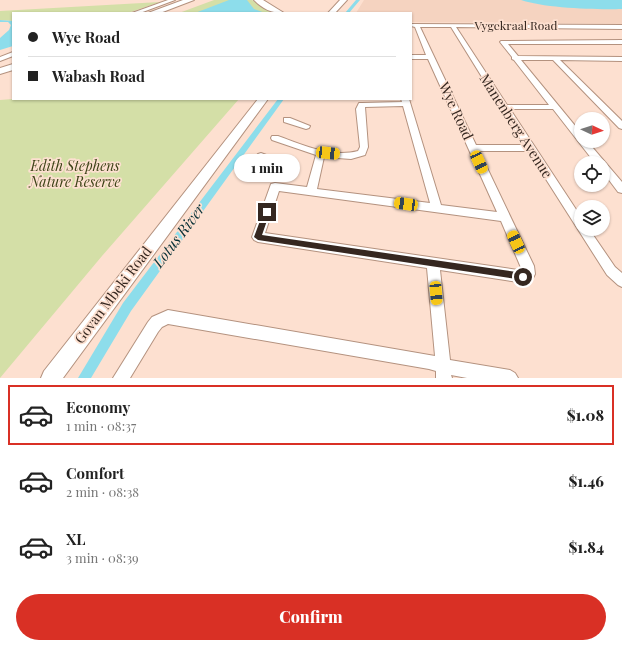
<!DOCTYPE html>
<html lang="en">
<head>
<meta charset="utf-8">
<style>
  :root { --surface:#fff; --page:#f2f2f2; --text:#222; --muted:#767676; --line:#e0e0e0; --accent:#d93025 }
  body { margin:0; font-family:"Playfair Display",serif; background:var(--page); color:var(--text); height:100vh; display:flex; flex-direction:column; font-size:15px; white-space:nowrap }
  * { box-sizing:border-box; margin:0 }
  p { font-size:13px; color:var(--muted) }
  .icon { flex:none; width:22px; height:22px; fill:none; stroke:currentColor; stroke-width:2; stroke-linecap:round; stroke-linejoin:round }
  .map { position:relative; height:378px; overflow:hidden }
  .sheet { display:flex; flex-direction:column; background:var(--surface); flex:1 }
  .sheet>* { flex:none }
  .banner { position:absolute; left:12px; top:12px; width:400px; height:88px; border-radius:0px; box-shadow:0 1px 3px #0004; display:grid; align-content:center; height:88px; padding:0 16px; background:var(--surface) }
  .needle { width:26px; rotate:94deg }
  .controls { position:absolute; left:574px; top:112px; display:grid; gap:8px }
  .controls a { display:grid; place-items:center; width:36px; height:36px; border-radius:50%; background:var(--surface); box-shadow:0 1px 3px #0004; font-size:20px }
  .end { position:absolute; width:18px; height:18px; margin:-9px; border:5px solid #352720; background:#fff; box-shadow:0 0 0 2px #fff }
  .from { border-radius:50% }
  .bubble { position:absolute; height:28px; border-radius:14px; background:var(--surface); box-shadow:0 1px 3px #0004; font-size:13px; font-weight:800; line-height:28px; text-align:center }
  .car { position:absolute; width:12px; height:24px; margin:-12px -6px; border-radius:5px; box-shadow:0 0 3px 1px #0007; background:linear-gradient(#f5c518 24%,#345 0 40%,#f5c518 0 76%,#345 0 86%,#f5c518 0) }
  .banner b { display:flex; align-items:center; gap:14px; height:38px; font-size:15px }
  .banner b+b { border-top:1px solid var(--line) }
  .banner i { width:10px; height:10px; background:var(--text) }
  ul { padding:7px 0 0; list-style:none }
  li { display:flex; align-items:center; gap:12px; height:60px; margin:0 8px 6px; padding:0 8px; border:2px solid transparent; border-radius:0px }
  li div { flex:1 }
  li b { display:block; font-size:15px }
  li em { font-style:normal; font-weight:800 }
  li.selected { border-color:var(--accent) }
  li>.icon { width:36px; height:36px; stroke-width:1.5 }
  .primary-button { display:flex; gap:8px; margin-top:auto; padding:8px 16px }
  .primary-button a { flex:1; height:46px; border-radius:24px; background:var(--accent); color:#fff; font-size:16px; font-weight:800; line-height:46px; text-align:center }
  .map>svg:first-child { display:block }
  .built { fill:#f5d3c0 }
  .green { fill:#d4dfa7 }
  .water { fill:#8dddeb }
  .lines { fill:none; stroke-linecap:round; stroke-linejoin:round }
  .canal { fill:#8dddeb; fill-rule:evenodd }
  .minor-casing { stroke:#b4927f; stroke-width:2 }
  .major-casing { stroke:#b4927f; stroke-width:2 }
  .highway-casing { stroke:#b4927f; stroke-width:2 }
  .minor { fill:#fff; fill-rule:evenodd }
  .major { fill:#fff; fill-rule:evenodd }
  .highway { fill:#fff; fill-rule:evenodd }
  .route { fill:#352720 }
  .labels { text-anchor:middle; stroke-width:3.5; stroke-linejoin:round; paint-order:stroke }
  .far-street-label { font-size:12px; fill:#352720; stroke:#fde0d0 }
  .street-label { font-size:14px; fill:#352720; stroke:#fde0d0 }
  .park-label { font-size:14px; font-style:italic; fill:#3c4216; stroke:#fde0d0 }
  .water-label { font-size:15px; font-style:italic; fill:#073036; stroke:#fde0d0 }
</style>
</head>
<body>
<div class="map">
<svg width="622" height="378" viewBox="0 0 622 378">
  <rect width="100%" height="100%" fill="#fde0d0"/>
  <path class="built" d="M364,0H622V24L411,22V13H356Z"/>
  <path class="green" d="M214,0H252L273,13H179Z
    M160,2L128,13H13V21L0,20V11Z
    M13,99H239L102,256L0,378V100Z"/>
  <path class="water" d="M229,0H247L254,9L265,13H195Z
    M521,0H622V9C597,10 544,8 521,0Z
    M0,20L13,21V46L0,50V38L9,30L11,25L8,22H0Z"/>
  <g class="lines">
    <path class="canal" d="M356,0H360L349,13H345Z
      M278,99H284L131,311L91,378H78L123,303Z"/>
    <defs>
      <path id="minor" d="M168,0H175L140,13H132Z
        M411,24L622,25V29L456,27L507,105H549L514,60L512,59V57L500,42L501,41L622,40V44H508L518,56L622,57V61L560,60L622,121V129L619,128L553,60H521L581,133V141H587L622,182V193L618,192L603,172V163H595L553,109H510L581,217V229H589L615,267L622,273V287L618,285L607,275L528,151H479L534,266L535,274L533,278L518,282L440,270L450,360L510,370L515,373L518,378H467L451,375L452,378H436V371L429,369L168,324L162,327L158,332L130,378H113L148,322L152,317L168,310L435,356L427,268L258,242L254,240L252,237L271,184L275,183L307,187L316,155L272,140L271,138L272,136H278C303,145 331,158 358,151L360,147L356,109L359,103H362L402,102L401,99H409L441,205L497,212L428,59H411V55H426L415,27L411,26ZM420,27H451L524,145H476ZM403,106L430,203L317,189L324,157L351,159L365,155L368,147L365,107ZM279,191L501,221L522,270H518L265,233Z
        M13,52V56L0,61V57Z
        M284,118H290L310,126L309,128L306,129L284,122Z
        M261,153L282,161L284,163L279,166L258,158L256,156L258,154Z"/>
      <path id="major" d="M340,0H347L335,13H328Z
        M258,99H268L63,378H41L44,371Z"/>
      <path id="highway" d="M183,0H194L160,13H148Z
        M254,0H263L284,13C271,13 263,9 254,0Z
        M13,64V70L0,74V68Z"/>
    </defs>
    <use href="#minor" class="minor-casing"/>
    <use href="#major" class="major-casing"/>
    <use href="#highway" class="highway-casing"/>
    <use href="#minor" class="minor"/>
    <use href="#major" class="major"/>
    <use href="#highway" class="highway"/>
  </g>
  <path class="route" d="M264,210H267L270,212L262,235L523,273L527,277L523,280L258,240L254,237Z"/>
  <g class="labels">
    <g class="far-street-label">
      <text x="516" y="30">Vygekraal Road</text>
    </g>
    <g class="street-label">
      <text transform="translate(456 111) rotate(65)" y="5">Wye Road</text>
      <text transform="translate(516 126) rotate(57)" y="5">Manenberg Avenue</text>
      <text transform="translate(113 295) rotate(-53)" y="5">Govan Mbeki Road</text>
    </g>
    <g class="park-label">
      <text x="75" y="171">Edith Stephens<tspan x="75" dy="16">Nature Reserve</tspan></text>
    </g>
    <g class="water-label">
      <text transform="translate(179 236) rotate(-53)" y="5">Lotus River</text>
    </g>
  </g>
</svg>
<div class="controls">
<a><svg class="needle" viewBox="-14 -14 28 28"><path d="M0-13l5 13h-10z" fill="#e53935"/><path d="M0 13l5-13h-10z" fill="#767676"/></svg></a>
<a><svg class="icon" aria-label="locate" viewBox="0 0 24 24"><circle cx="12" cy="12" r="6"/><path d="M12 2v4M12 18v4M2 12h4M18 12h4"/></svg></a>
<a><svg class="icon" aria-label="layers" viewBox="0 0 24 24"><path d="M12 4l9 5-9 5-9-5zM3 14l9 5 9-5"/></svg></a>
</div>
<i class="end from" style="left:523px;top:277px"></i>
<i class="end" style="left:267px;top:212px"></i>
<div class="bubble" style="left:234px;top:154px;width:66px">1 min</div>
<i class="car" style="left:328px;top:153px;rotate:96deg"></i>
<i class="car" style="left:479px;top:162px;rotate:155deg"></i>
<i class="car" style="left:406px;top:204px;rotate:278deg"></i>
<i class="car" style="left:516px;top:242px;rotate:335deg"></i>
<i class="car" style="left:436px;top:293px;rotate:175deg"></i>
<div class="banner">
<b><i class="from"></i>Wye Road</b>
<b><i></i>Wabash Road</b>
</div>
</div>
<section class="sheet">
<ul>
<li class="selected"><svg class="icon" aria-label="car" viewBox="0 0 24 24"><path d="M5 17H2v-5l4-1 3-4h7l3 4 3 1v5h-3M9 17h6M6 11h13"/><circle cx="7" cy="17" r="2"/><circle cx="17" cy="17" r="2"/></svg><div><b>Economy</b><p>1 min · 08:37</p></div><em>$1.08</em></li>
<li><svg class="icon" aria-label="car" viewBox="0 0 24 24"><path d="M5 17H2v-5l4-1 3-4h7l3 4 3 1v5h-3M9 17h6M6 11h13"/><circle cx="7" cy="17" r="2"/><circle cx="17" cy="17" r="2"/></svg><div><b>Comfort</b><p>2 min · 08:38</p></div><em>$1.46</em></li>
<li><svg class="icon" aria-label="car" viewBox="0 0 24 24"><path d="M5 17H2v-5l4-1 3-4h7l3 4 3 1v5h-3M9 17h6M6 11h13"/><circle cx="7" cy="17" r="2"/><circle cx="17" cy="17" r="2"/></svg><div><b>XL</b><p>3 min · 08:39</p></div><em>$1.84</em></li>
</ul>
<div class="primary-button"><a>Confirm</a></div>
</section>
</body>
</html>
